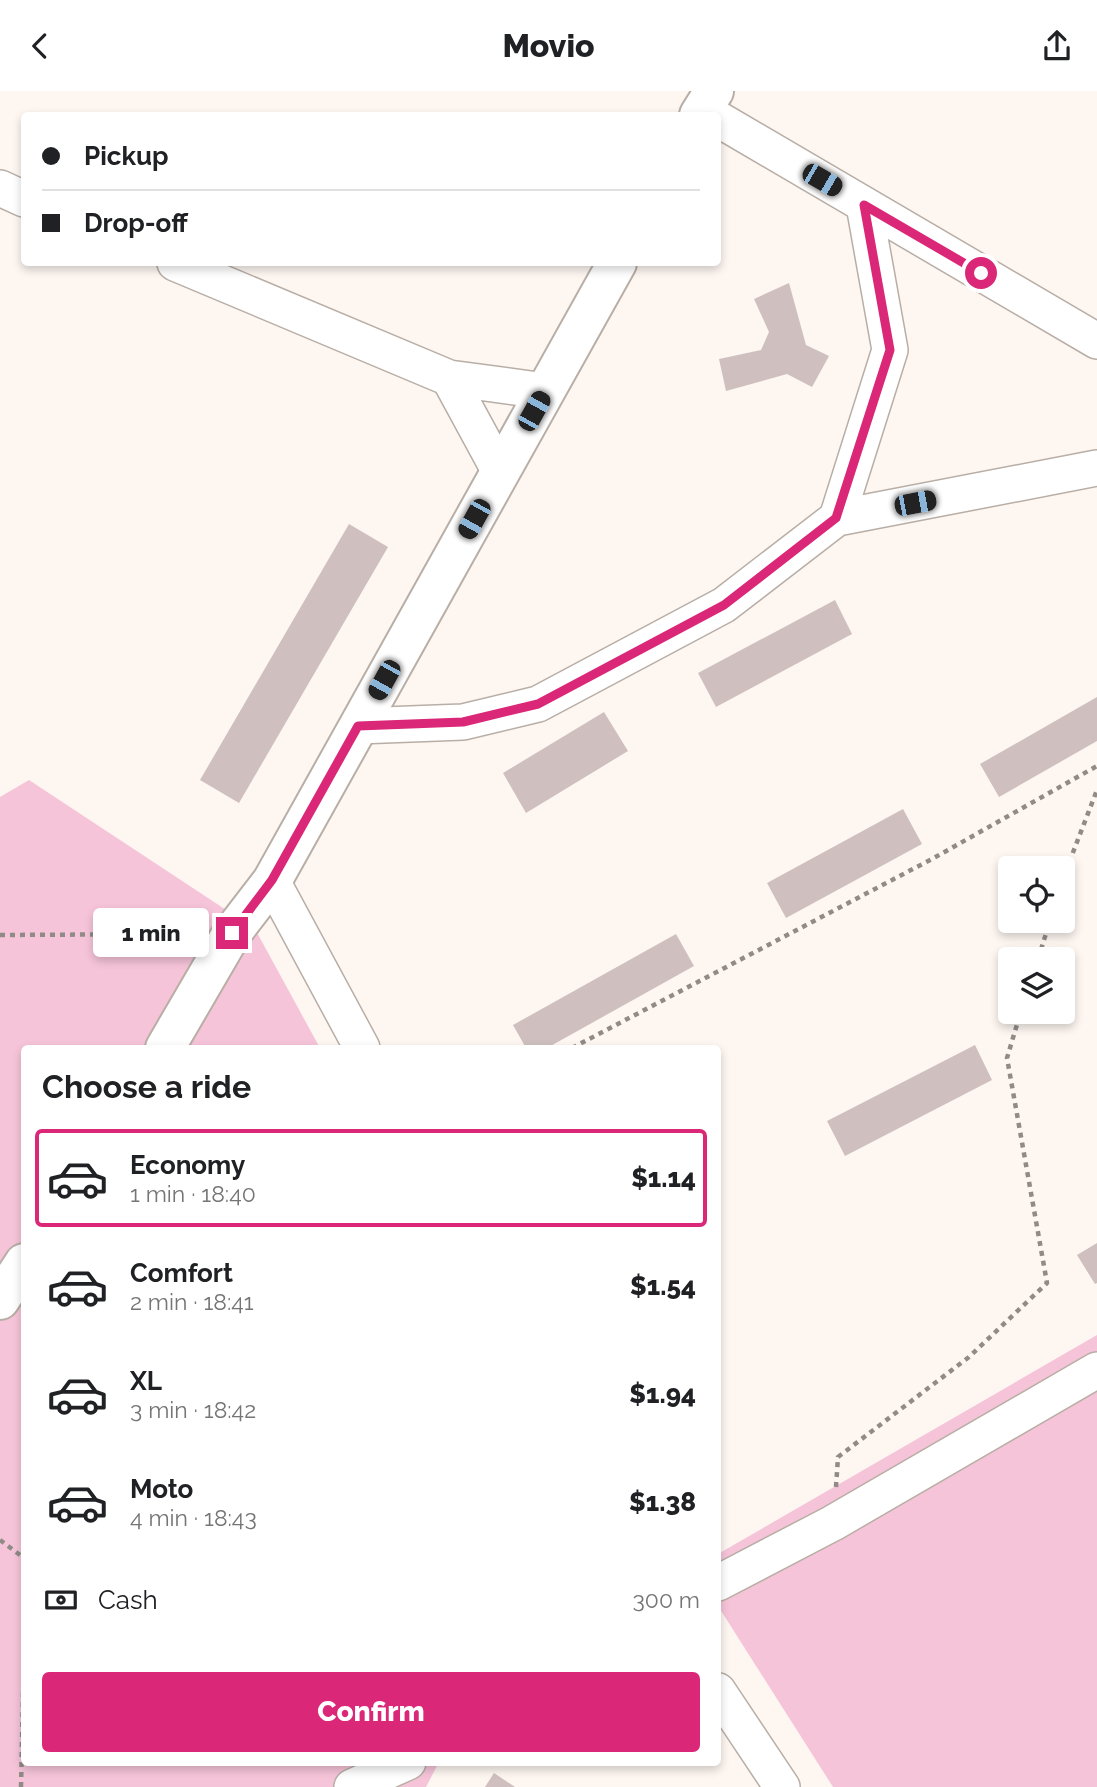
<!DOCTYPE html>
<html lang="en">
<head>
<meta charset="utf-8">
<style>
  :root { --surface:#fff; --page:#f2f2f2; --text:#202124; --muted:#757577; --line:#e0e0e0; --accent:#db2777 }
  body { margin:0; font-family:Raleway,sans-serif; background:var(--page); color:var(--text); height:100vh; display:flex; flex-direction:column; font-size:26px; white-space:nowrap }
  * { box-sizing:border-box; margin:0 }
  p { font-size:23px; color:var(--muted) }
  .icon { flex:none; width:38px; height:38px; fill:none; stroke:currentColor; stroke-width:2; stroke-linecap:round; stroke-linejoin:round }
  .map { position:relative; flex:1; overflow:hidden }
  .sheet { position:absolute; left:21px; top:954px; width:700px; height:721px; display:flex; flex-direction:column; background:var(--surface); border-radius:7px; box-shadow:0 4px 10px #0003 }
  .sheet>* { flex:none }
  .guide { position:absolute; left:21px; top:21px; width:700px; height:154px; border-radius:7px; box-shadow:0 4px 10px #0003; display:grid; align-content:center; height:154px; padding:0 21px; background:var(--surface) }
  .buttons { position:absolute; left:998px; top:765px; display:grid; gap:14px }
  .buttons a { display:grid; place-items:center; width:77px; height:77px; border-radius:7px; background:var(--surface); box-shadow:0 4px 10px #0003; font-size:35px }
  .end { position:absolute; width:32px; height:32px; margin:-16px; border:9px solid #db2777; background:#fff; box-shadow:0 0 0 4px #fff }
  .from { border-radius:50% }
  .bubble { position:absolute; height:49px; border-radius:7px; background:var(--surface); box-shadow:0 4px 10px #0003; font-size:23px; font-weight:800; line-height:49px; text-align:center }
  .car { position:absolute; width:21px; height:42px; margin:-21px -10px; border-radius:9px; box-shadow:0 0 5px 2px #0007; background:linear-gradient(#222 24%,#8ab4d8 0 40%,#222 0 76%,#8ab4d8 0 86%,#222 0) }
  .guide b { display:flex; align-items:center; gap:24px; height:66px; font-size:26px }
  .guide b+b { border-top:2px solid var(--line) }
  .guide i { width:18px; height:18px; background:var(--text) }
  ul { padding:0; list-style:none }
  li { display:flex; align-items:center; gap:21px; height:98px; margin:0 14px 10px; padding:0 7px; border:4px solid transparent; border-radius:7px }
  li div { flex:1 }
  li b { display:block; font-size:26px }
  li em { font-style:normal; font-weight:800 }
  li.on { border-color:var(--accent) }
  li>.icon { width:63px; height:63px; stroke-width:1.5 }
  h2 { padding:0 21px; font-size:32px; line-height:84px }
  .pay { display:flex; align-items:center; gap:18px; height:77px; padding:0 21px; font-size:26px }
  .pay p { margin-inline-start:auto }
  .primary-button { display:flex; gap:14px; margin-top:auto; padding:14px 21px }
  .primary-button a { flex:1; height:80px; border-radius:7px; background:var(--accent); color:#fff; font-size:28px; font-weight:800; line-height:80px; text-align:center }
  header { display:flex; justify-content:space-between; align-items:center; height:91px; padding:0 21px; background:var(--surface); font-size:32px; font-weight:800 }
  .map>svg:first-child { display:block }
  .green { fill:#f6c4d9 }
  .building { fill:#cfc0bf }
  .lines { fill:none; stroke-linecap:round; stroke-linejoin:round }
  .minor-casing { stroke:#b9aea6; stroke-width:38 }
  .major-casing { stroke:#b9aea6; stroke-width:42 }
  .path { stroke:#908b87; stroke-width:4.5; stroke-dasharray:5 5; stroke-linecap:butt }
  .minor { stroke:#fff; stroke-width:35 }
  .major { stroke:#fff; stroke-width:38 }
  .route { stroke:#db2777; stroke-width:9 }
</style>
</head>
<body>
<header><svg class="icon" aria-label="back" viewBox="0 0 24 24"><path d="M15 5l-7 7 7 7"/></svg>Movio<svg class="icon" aria-label="share" viewBox="0 0 24 24"><path d="M12 15V3M7 8l5-5 5 5M5 13v7h14v-7"/></svg></header>
<div class="map">
<svg width="1097" height="1696" viewBox="0 0 1097 1696">
  <rect width="100%" height="100%" fill="#fdf6f1"/>
  <path class="green" d="M29,689L255,838L320,957H24V1671H439L426,1696H0V706Z
    M1097,1244V1696H833L718,1515V1463Z"/>
  <path class="building" d="M789,192L806,254L829,265L812,296L787,283L726,300L719,268L761,259L769,241L754,208Z
    M349,433L388,456L239,712L200,689Z
    M835,509L852,543L716,616L698,582Z
    M1097,606V650L999,706L980,673Z
    M604,621L628,660L526,722L503,682Z
    M903,718L922,753L786,827L767,792Z
    M676,843L694,875L547,957H526L513,934Z
    M975,954L992,989L845,1065L827,1030Z
    M1097,1152V1192L1095,1193L1077,1164Z
    M494,1682L515,1696H485Z"/>
  <g class="lines">
    <defs>
      <path id="minor" d="M718,28L1097,250
        M0,97L24,108
        M175,172L449,287L545,300
        M449,287L500,381
        M837,427L890,259L864,114
        M358,635L463,631L538,613L724,514L837,427L1097,377
        M272,790L362,957
        M718,1492L833,1432L1097,1279
        M718,1600L782,1696
        M352,1696L408,1671"/>
      <path id="major" d="M699,24L714,0
        M165,957L232,842L272,790L617,172
        M0,1209L24,1172"/>
    </defs>
    <use href="#minor" class="minor-casing"/>
    <use href="#major" class="major-casing"/>
    <path class="path" d="M1062,790L1097,699
      M0,844L196,843
      M1038,868L1050,830
      M572,957L932,768L1097,675
      M836,1396L838,1366L969,1266L1047,1192L1007,967L1021,920
      M0,1449L24,1467
      M21,1696L24,1560"/>
    <use href="#minor" class="minor"/>
    <use href="#major" class="major"/>
  </g>
  <g class="lines">
    <path class="route" d="M232,842L272,789L358,635L463,631L538,613L724,514L836,427L890,259L864,114L981,182"/>
  </g>
</svg>
<div class="buttons">
<a><svg class="icon" aria-label="locate" viewBox="0 0 24 24"><circle cx="12" cy="12" r="6"/><path d="M12 2v4M12 18v4M2 12h4M18 12h4"/></svg></a>
<a><svg class="icon" aria-label="layers" viewBox="0 0 24 24"><path d="M12 4l9 5-9 5-9-5zM3 14l9 5 9-5"/></svg></a>
</div>
<i class="end from" style="left:981px;top:182px"></i>
<i class="end" style="left:232px;top:842px"></i>
<div class="bubble" style="left:93px;top:817px;width:116px">1 min</div>
<i class="car" style="left:822px;top:89px;rotate:120deg"></i>
<i class="car" style="left:534px;top:320px;rotate:29deg"></i>
<i class="car" style="left:915px;top:412px;rotate:79deg"></i>
<i class="car" style="left:474px;top:428px;rotate:209deg"></i>
<i class="car" style="left:384px;top:589px;rotate:209deg"></i>
<div class="guide">
<b><i class="from"></i>Pickup</b>
<b><i></i>Drop-off</b>
</div>
<section class="sheet">
<h2>Choose a ride</h2>
<ul>
<li class="on"><svg class="icon" aria-label="car" viewBox="0 0 24 24"><path d="M5 17H2v-5l4-1 3-4h7l3 4 3 1v5h-3M9 17h6M6 11h13"/><circle cx="7" cy="17" r="2"/><circle cx="17" cy="17" r="2"/></svg><div><b>Economy</b><p>1 min · 18:40</p></div><em>$1.14</em></li>
<li><svg class="icon" aria-label="car" viewBox="0 0 24 24"><path d="M5 17H2v-5l4-1 3-4h7l3 4 3 1v5h-3M9 17h6M6 11h13"/><circle cx="7" cy="17" r="2"/><circle cx="17" cy="17" r="2"/></svg><div><b>Comfort</b><p>2 min · 18:41</p></div><em>$1.54</em></li>
<li><svg class="icon" aria-label="car" viewBox="0 0 24 24"><path d="M5 17H2v-5l4-1 3-4h7l3 4 3 1v5h-3M9 17h6M6 11h13"/><circle cx="7" cy="17" r="2"/><circle cx="17" cy="17" r="2"/></svg><div><b>XL</b><p>3 min · 18:42</p></div><em>$1.94</em></li>
<li><svg class="icon" aria-label="car" viewBox="0 0 24 24"><path d="M5 17H2v-5l4-1 3-4h7l3 4 3 1v5h-3M9 17h6M6 11h13"/><circle cx="7" cy="17" r="2"/><circle cx="17" cy="17" r="2"/></svg><div><b>Moto</b><p>4 min · 18:43</p></div><em>$1.38</em></li>
</ul>
<div class="pay"><svg class="icon" aria-label="cash" viewBox="0 0 24 24"><path d="M3 7h18v10H3z"/><circle cx="12" cy="12" r="2"/></svg>Cash<p>300 m</p></div>
<div class="primary-button"><a>Confirm</a></div>
</section>
</div>
</body>
</html>
